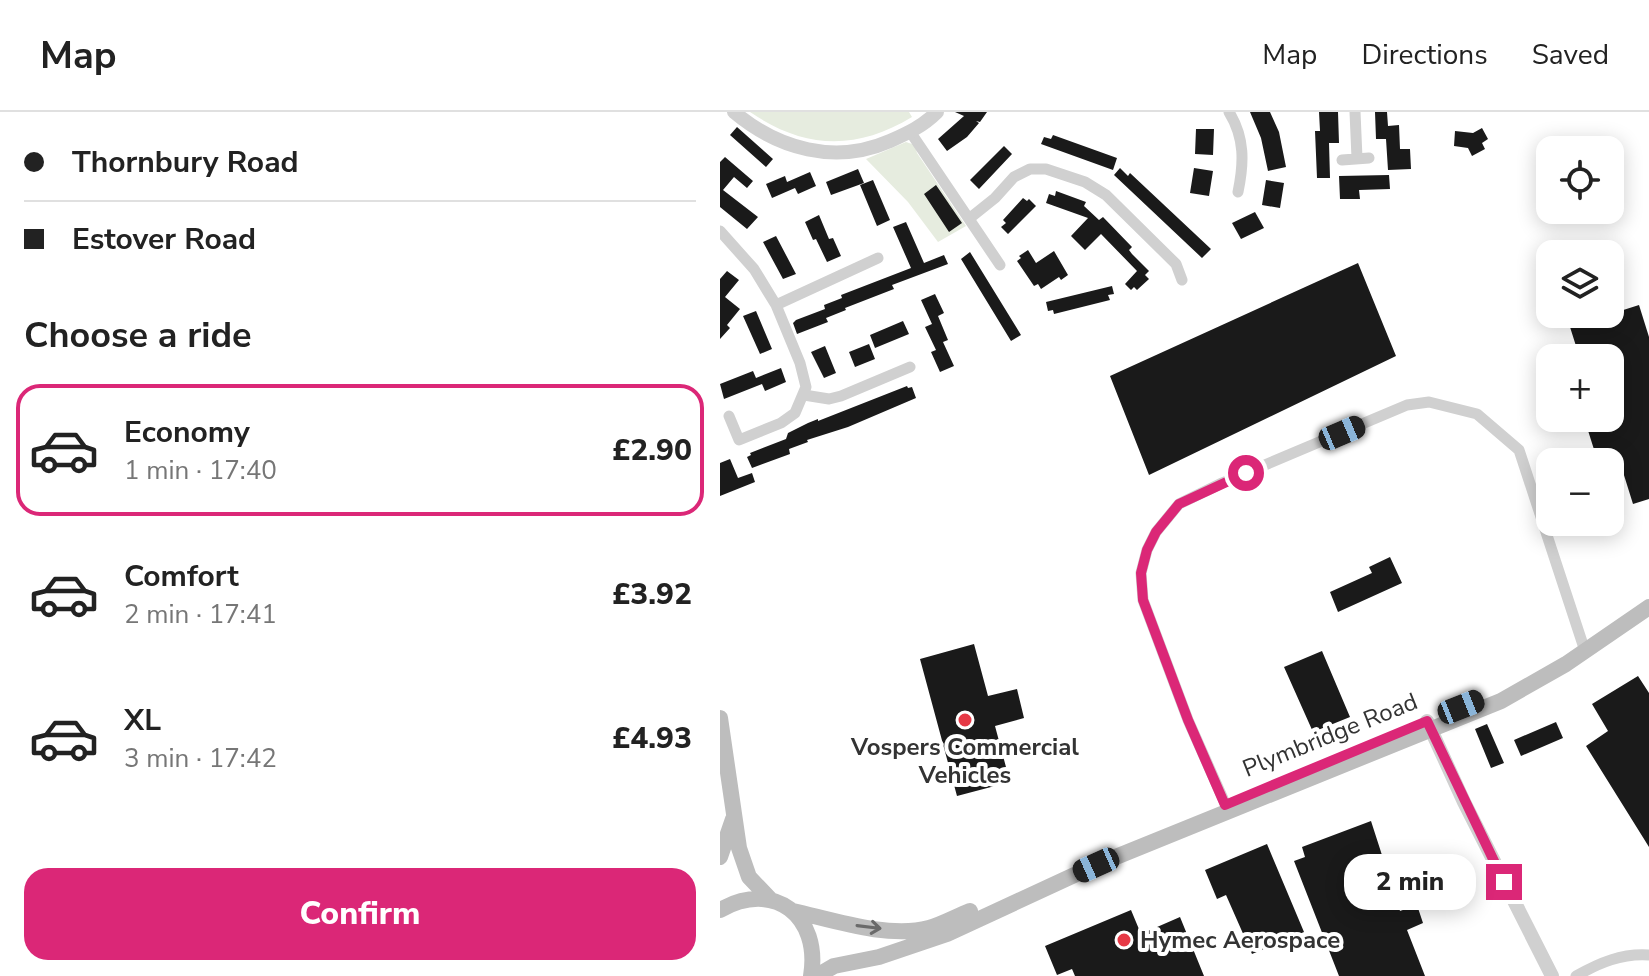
<!DOCTYPE html>
<html lang="en">
<head>
<meta charset="utf-8">
<style>
  :root { --surface:#fff; --page:#f2f2f2; --text:#222; --muted:#767676; --line:#e0e0e0; --accent:#db2777 }
  body { margin:0; font-family:"Nunito Sans",sans-serif; background:var(--page); color:var(--text); height:100vh; display:flex; flex-direction:column; font-size:30px; white-space:nowrap }
  * { box-sizing:border-box; margin:0 }
  p { font-size:26px; color:var(--muted) }
  .icon { flex:none; width:44px; height:44px; fill:none; stroke:currentColor; stroke-width:2; stroke-linecap:round; stroke-linejoin:round }
  .map { position:relative; flex:1; overflow:hidden }
  .details { display:flex; flex-direction:column; background:var(--surface); width:720px }
  .details>* { flex:none }
  .banner { display:grid; align-content:center; height:176px; padding:0 24px; background:var(--surface) }
  .buttons { position:absolute; left:816px; top:24px; display:grid; gap:16px }
  .buttons a { display:grid; place-items:center; width:88px; height:88px; border-radius:16px; background:var(--surface); box-shadow:0 4px 20px #0003; font-size:40px }
  .end { position:absolute; width:36px; height:36px; margin:-18px; border:10px solid #db2777; background:#fff; box-shadow:0 0 0 4px #fff }
  .from { border-radius:50% }
  .bubble { position:absolute; height:56px; border-radius:24px; background:var(--surface); box-shadow:0 4px 20px #0003; font-size:26px; font-weight:800; line-height:56px; text-align:center }
  .car { position:absolute; width:24px; height:48px; margin:-24px -12px; border-radius:10px; box-shadow:0 0 6px 2px #0007; background:linear-gradient(#222 24%,#8ab4d8 0 40%,#222 0 76%,#8ab4d8 0 86%,#222 0) }
  .banner b { display:flex; align-items:center; gap:28px; height:76px; font-size:30px }
  .banner b+b { border-top:2px solid var(--line) }
  .banner i { width:20px; height:20px; background:var(--text) }
  ul { padding:0; list-style:none }
  li { display:flex; align-items:center; gap:24px; height:132px; margin:0 16px 12px; padding:0 8px; border:4px solid transparent; border-radius:24px }
  li div { flex:1 }
  li b { display:block; font-size:30px }
  li em { font-style:normal; font-weight:800 }
  li.current { border-color:var(--accent) }
  li>.icon { width:72px; height:72px; stroke-width:1.5 }
  h2 { padding:0 24px; font-size:36px; line-height:96px }
  .action { display:flex; gap:16px; margin-top:auto; padding:16px 24px }
  .action a { flex:1; height:92px; border-radius:24px; background:var(--accent); color:#fff; font-size:32px; font-weight:800; line-height:92px; text-align:center }
  header { display:flex; align-items:center; gap:48px; box-sizing:border-box; height:112px; padding:0 40px; background:var(--surface); border-bottom:2px solid var(--line) }
  header strong { font-size:38px }
  nav { display:flex; gap:44px; margin-inline-start:auto; font-size:28px }
  main { display:flex; flex:1; min-height:0 }
  .map>svg:first-child { display:block }
  .green { fill:#e6ecdf }
  .building { fill:#1a1a1a }
  .lines { fill:none; stroke-linecap:round; stroke-linejoin:round }
  .minor { stroke:#d0d0d0; stroke-width:11 }
  .tertiary { stroke:#d0d0d0; stroke-width:14 }
  .secondary { stroke:#bdbdbd; stroke-width:16 }
  .oneway { stroke:#6a6a6a }
  .route { stroke:#db2777; stroke-width:10 }
  .poi-dot { fill:#e63946; stroke:#fff; stroke-width:3 }
  .labels { text-anchor:middle; stroke-width:8; stroke-linejoin:round; paint-order:stroke }
  .street-label { font-size:24px; fill:#333; stroke:#fff }
  .poi-label { font-size:24px; font-weight:bold; fill:#333; stroke:#fff }
</style>
</head>
<body>
<header>
<strong>Map</strong>
<nav><a>Map</a><a>Directions</a><a>Saved</a></nav>
</header>
<main>
<section class="details">
<div class="banner">
<b><i class="from"></i>Thornbury Road</b>
<b><i></i>Estover Road</b>
</div>
<h2>Choose a ride</h2>
<ul>
<li class="current"><svg class="icon" aria-label="car" viewBox="0 0 24 24"><path d="M5 17H2v-5l4-1 3-4h7l3 4 3 1v5h-3M9 17h6M6 11h13"/><circle cx="7" cy="17" r="2"/><circle cx="17" cy="17" r="2"/></svg><div><b>Economy</b><p>1 min · 17:40</p></div><em>£2.90</em></li>
<li><svg class="icon" aria-label="car" viewBox="0 0 24 24"><path d="M5 17H2v-5l4-1 3-4h7l3 4 3 1v5h-3M9 17h6M6 11h13"/><circle cx="7" cy="17" r="2"/><circle cx="17" cy="17" r="2"/></svg><div><b>Comfort</b><p>2 min · 17:41</p></div><em>£3.92</em></li>
<li><svg class="icon" aria-label="car" viewBox="0 0 24 24"><path d="M5 17H2v-5l4-1 3-4h7l3 4 3 1v5h-3M9 17h6M6 11h13"/><circle cx="7" cy="17" r="2"/><circle cx="17" cy="17" r="2"/></svg><div><b>XL</b><p>3 min · 17:42</p></div><em>£4.93</em></li>
</ul>
<div class="action"><a>Confirm</a></div>
</section>
<div class="map">
<svg width="929" height="864" viewBox="0 0 929 864">
  <rect width="100%" height="100%" fill="#fff"/>
  <path class="green" d="M30,0H189L192,5C136,39 84,37 30,0Z
    M186,30L195,33L197,41L246,114L218,130L188,90L146,47Z"/>
  <path class="building" d="M235,0H267L260,10L256,9L259,11L247,25L227,39L218,27L244,4Z
    M530,0H550L559,20L566,55L548,59L541,26Z
    M599,0H618L619,31H609L610,66H597L595,19H600Z
    M655,0H667L668,14L679,13L680,37H690L691,57L668,58L666,27H656Z
    M17,15L53,47L46,55L10,23Z
    M762,16L768,27L762,31L765,37L752,44L748,36L734,34L735,19L753,21Z
    M476,17H494L493,43L475,42Z
    M333,23L397,46L393,58L321,32L324,25L331,27Z
    M284,34L292,42L259,77L250,68Z
    M5,45L33,69L27,76L14,65L3,78L38,105L27,117L0,95V50Z
    M400,56L408,64L410,61L491,137L482,146L394,63Z
    M474,56L493,59L489,84L470,81Z
    M138,57L144,71L111,83L106,70Z
    M90,60L96,74L78,82L75,76L52,86L46,72L65,64L67,70Z
    M669,63L670,77L639,78L640,87H620L619,64Z
    M153,68L170,108L157,114L140,73Z
    M546,68L564,71L560,96L542,93Z
    M216,73L242,111L229,120L204,82Z
    M336,79L366,90L364,94L379,108L383,105L412,135L409,138L412,142L429,159L425,163L429,167L417,178L414,175L411,178L405,172L417,159L381,122L365,138L351,124L368,106L326,91L329,82L335,84Z
    M303,86L307,89L309,87L316,94L288,122L281,115L286,111L283,108Z
    M535,100L544,116L521,127L512,111Z
    M99,103L109,127L113,126L121,144L107,150L96,127L93,128L85,110Z
    M186,110L204,151L224,143L228,152L172,173L174,177L125,196L126,198L106,206L108,210L77,222L73,211L76,208L105,197L104,193L122,186L121,183L191,156L173,115Z
    M56,124L76,162L63,167L43,130Z
    M308,138L316,151L334,139L348,163L341,168L339,165L321,177L318,172L314,174L297,149L301,146L299,144Z
    M250,140L301,223L291,229L241,147Z
    M638,151L676,244L429,363L390,264Z
    M7,159L19,168L5,185L20,197L7,213L10,216L0,227V167Z
    M392,174L394,182L388,183L390,188L334,202L333,198L328,199L326,190Z
    M215,182L224,201L218,204L228,228L223,230L234,254L220,260L211,240L216,238L205,215L212,212L201,188Z
    M919,193L929,225V387L913,392L903,360L890,364V350H878L864,306H890V246H844L842,239L856,234L850,215Z
    M36,199L52,237L40,242L23,204Z
    M183,209L189,222L155,236L150,223Z
    M149,232L155,247L135,255L129,240Z
    M105,234L116,261L104,266L91,240Z
    M61,256L66,270L45,279L42,272L4,287L0,272L33,259L36,266Z
    M187,274L188,276L192,275L196,286L128,315L87,328L88,330L69,337L70,342L32,356L27,345L31,343L30,341L66,327L68,321L88,311L98,307V309Z
    M10,347L18,366L32,361L35,370L0,384V351Z
    M670,445L682,471L618,500L610,480L652,461L649,455Z
    M254,532L268,584L297,577L304,606L275,614L290,670L237,684L200,547Z
    M602,539L630,605L593,620L564,555Z
    M918,564L929,581V735L866,634L888,619L872,592Z
    M836,610L843,626L801,644L794,628Z
    M767,612L784,651L771,656L755,617Z
    M651,709L680,799L697,793L703,811L687,818L705,864H619L574,749L585,745L582,735Z
    M547,732L584,820L532,842L506,783L497,787L485,758Z
    M411,798L421,822L460,805L484,864H355L352,857L337,863L325,834Z"/>
  <g class="lines">
    <path class="minor" d="M509,0C525,26 524,51 518,80
      M635,0L637,46
      M191,21L280,153
      M622,48L649,46
      M250,106L275,86L294,65L310,57H326L365,70L386,83L456,152L462,168
      M0,119L34,157L56,193L80,251L86,275L75,301L61,311L19,328L9,304
      M56,193L158,146
      M84,283L109,287L121,284L190,255
      M508,698L468,608L423,488L421,461L427,438L436,420L459,392L502,371L687,293L709,290L757,302L799,338L865,539
      M856,864C879,851 902,841 929,843"/>
    <path class="tertiary" d="M14,0C58,37 115,53 170,29C188,21 203,14 217,0
      M707,609L744,690L832,864"/>
    <path class="secondary" d="M0,606L19,736L29,765L50,787
      M0,745L13,707
      M0,798C54,767 101,804 91,864
      M73,799C113,808 169,827 209,816C223,812 237,804 250,799
      M97,864L114,854L159,845L227,822L376,753L781,589L846,552L929,495"/>
  </g>
  <defs><path id="oneway-shaft" d="M-6 0H5M1.5-3L5.5 0L1.5 3" fill="none" stroke-width="1.6" stroke-linecap="round" stroke-linejoin="round" transform="scale(2)"/></defs>
  <use class="oneway" href="#oneway-shaft" transform="translate(149 815) rotate(7)"/>
  <g class="lines">
    <path class="route" d="M526,361L459,392L436,420L427,438L421,461L423,488L468,608L505,693L707,609L784,770"/>
  </g>
  <g class="poi-dot">
    <circle cx="245" cy="608" r="8"/>
    <circle cx="404" cy="828" r="8"/>
  </g>
  <g class="labels">
    <g class="street-label">
      <text transform="translate(610 623) rotate(-22)" y="8">Plymbridge Road</text>
    </g>
    <g class="poi-label">
      <text x="245" y="643">Vospers Commercial<tspan x="245" dy="28">Vehicles</tspan></text>
      <text x="420" y="836" text-anchor="start">Hymec Aerospace</text>
    </g>
  </g>
</svg>
<div class="buttons">
<a><svg class="icon" aria-label="locate" viewBox="0 0 24 24"><circle cx="12" cy="12" r="6"/><path d="M12 2v4M12 18v4M2 12h4M18 12h4"/></svg></a>
<a><svg class="icon" aria-label="layers" viewBox="0 0 24 24"><path d="M12 4l9 5-9 5-9-5zM3 14l9 5 9-5"/></svg></a>
<a>+</a>
<a>−</a>
</div>
<i class="end from" style="left:526px;top:361px"></i>
<i class="end" style="left:784px;top:770px"></i>
<div class="bubble" style="left:624px;top:742px;width:132px">2 min</div>
<i class="car" style="left:622px;top:321px;rotate:67deg"></i>
<i class="car" style="left:741px;top:595px;rotate:68deg"></i>
<i class="car" style="left:376px;top:753px;rotate:246deg"></i>
</div>
</main>
</body>
</html>
